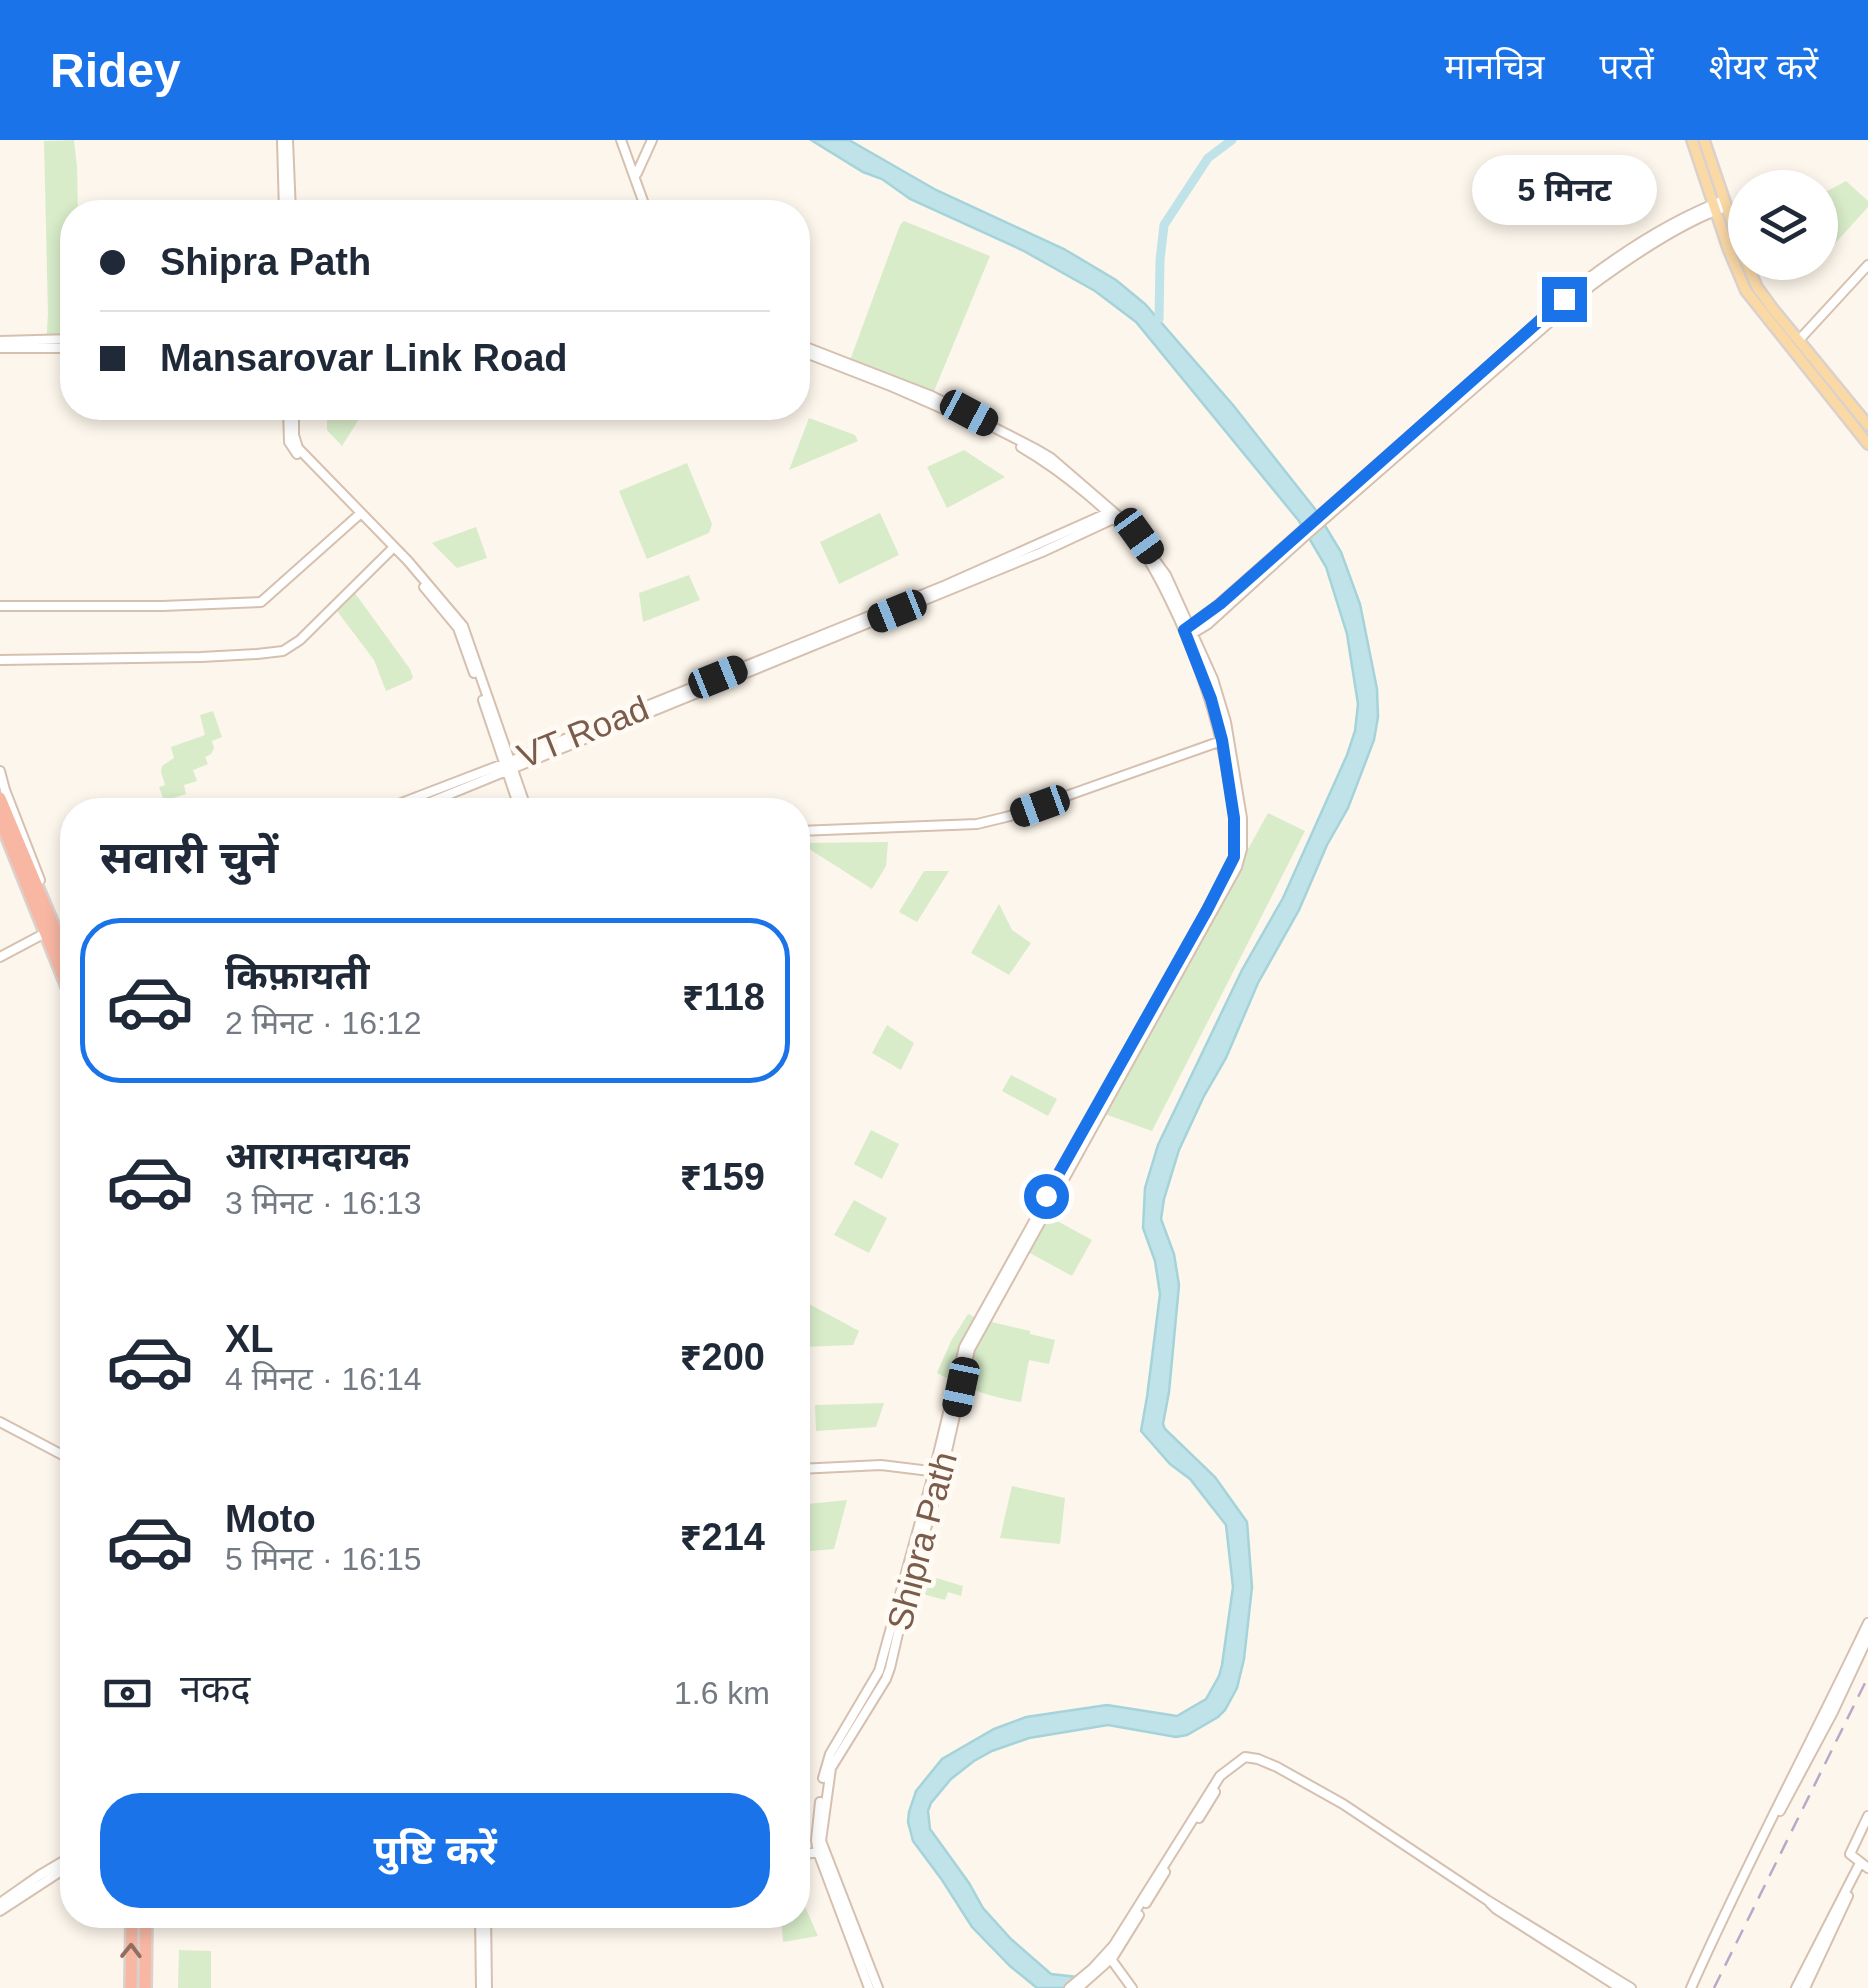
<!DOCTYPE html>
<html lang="hi">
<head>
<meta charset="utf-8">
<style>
  :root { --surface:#fff; --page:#f2f2f3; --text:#1f2937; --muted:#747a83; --line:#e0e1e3; --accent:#1a73e8 }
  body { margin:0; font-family:Helvetica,"Noto Sans Devanagari",sans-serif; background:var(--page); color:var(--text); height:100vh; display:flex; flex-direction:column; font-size:38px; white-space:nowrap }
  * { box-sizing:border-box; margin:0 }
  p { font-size:32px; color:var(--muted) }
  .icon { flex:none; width:55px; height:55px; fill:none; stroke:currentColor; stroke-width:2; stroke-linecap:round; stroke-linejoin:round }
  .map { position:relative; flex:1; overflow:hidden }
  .details { position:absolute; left:60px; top:658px; width:750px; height:1130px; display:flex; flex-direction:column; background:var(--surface); border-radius:40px; box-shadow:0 5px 15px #0003 }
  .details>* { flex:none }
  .hud { position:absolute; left:60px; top:60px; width:750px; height:220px; border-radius:40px; box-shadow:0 5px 15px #0003; display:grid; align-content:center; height:220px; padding:0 40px; background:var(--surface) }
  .tools { position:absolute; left:1728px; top:30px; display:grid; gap:20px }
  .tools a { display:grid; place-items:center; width:110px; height:110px; border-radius:50%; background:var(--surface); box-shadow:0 5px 15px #0003; font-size:50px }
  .end { position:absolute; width:45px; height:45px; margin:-22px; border:12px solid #1a73e8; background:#fff; box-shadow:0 0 0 5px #fff }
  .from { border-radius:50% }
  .bubble { position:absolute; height:70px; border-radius:35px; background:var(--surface); box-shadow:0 5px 15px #0003; font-size:32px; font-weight:700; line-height:70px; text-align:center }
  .car { position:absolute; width:30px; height:60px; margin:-30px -15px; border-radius:12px; box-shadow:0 0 8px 2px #0007; background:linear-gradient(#222 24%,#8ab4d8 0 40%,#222 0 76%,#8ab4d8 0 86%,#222 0) }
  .hud b { display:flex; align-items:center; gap:35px; height:95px; font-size:38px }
  .hud b+b { border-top:2px solid var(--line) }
  .hud i { width:25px; height:25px; background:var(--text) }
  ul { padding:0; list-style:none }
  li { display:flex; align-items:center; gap:30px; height:165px; margin:0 20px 15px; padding:0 20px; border:5px solid transparent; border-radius:40px }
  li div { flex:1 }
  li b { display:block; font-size:38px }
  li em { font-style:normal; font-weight:700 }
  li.on { border-color:var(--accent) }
  li>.icon { width:90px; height:90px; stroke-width:1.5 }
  h2 { padding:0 40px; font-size:45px; line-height:120px }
  .pay { display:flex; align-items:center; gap:25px; height:110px; padding:0 40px; font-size:38px }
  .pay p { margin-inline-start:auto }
  .cta { display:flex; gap:20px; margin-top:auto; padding:20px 40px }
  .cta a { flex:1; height:115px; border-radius:40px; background:var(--accent); color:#fff; font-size:40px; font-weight:700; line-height:115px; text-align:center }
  header { display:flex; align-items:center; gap:60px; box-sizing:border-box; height:140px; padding:0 50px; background:var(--accent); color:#fff }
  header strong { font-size:48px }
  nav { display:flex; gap:55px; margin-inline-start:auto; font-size:35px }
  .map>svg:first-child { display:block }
  .green { fill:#d8ecc9 }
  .water { fill:#bfe3e8; stroke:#a5d3da; stroke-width:2.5 }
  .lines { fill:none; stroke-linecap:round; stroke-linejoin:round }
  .river { stroke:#bfe3e8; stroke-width:9 }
  .secondary-casing { stroke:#d6c0b0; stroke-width:12 }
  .primary-casing { stroke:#dad1cd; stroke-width:14 }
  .highway-casing { stroke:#dad1cd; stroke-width:16 }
  .secondary { stroke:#fff; stroke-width:8 }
  .primary { stroke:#fbd9a5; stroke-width:9 }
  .highway { stroke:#f7b7a3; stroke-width:11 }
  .rail { stroke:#b9a8c9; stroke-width:2.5; stroke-dasharray:15 10; stroke-linecap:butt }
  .oneway { stroke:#936e5e }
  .route { stroke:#1a73e8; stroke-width:12 }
  .labels { text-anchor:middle; stroke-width:10; stroke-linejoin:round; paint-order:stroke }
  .street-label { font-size:35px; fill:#7a5c4d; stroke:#fffaf3 }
</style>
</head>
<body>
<header>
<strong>Ridey</strong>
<nav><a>मानचित्र</a><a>परतें</a><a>शेयर करें</a></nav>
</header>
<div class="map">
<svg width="1868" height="1848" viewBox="0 0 1868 1848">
  <rect width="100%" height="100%" fill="#fdf6ec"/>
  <path class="green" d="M74,0L77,27L78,72H72V208H46L48,174L44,1Z
    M1846,41L1868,61V67L1820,120V55Z
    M904,81L990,116L932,256L849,223L900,85Z
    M327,268H366L342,306L327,290Z
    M809,278L855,295L858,301L789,330Z
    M964,310L1005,337L947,368L927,327Z
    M687,323L712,384L709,393L647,419L619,351Z
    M880,373L899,415L839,444L820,402Z
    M476,387L487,418L457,428L432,403Z
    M689,435L700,460L643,482L639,453Z
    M352,449L410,529L413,537L411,540L386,551L374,520L334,467Z
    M213,571L222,597L212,601L214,608L211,614L205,617L208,624L193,630L197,641L184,645L186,654L164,661L159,647L165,645L161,632L162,626L174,618L171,607L205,595L200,575Z
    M1268,673L1305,691L1152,991L1102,973Z
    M888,702L886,726L872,749L800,703Z
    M924,731H949L917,782L899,772Z
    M999,764L1012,790L1031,803L1009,835L971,813Z
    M887,885L914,903L901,930L872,913Z
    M1011,935L1057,959L1048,976L1002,951Z
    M871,990L899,1004L882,1039L854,1024Z
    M854,1060L887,1078L869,1113L834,1095Z
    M1048,1076L1092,1100L1072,1136L1028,1112Z
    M798,1158L859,1191L853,1205L800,1207Z
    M968,1174L979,1179L1030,1191V1194L1055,1200L1049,1224L1029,1220L1021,1262C990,1257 964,1248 937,1233L951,1201Z
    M884,1263L876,1287L816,1291L815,1265Z
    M1012,1346L1065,1358L1060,1404L1000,1398Z
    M847,1360L834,1409L798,1412V1365Z
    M916,1432L963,1446L961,1456L948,1452L945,1460L911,1451Z
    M798,1751L818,1796L783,1802L781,1775H798Z
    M179,1810L211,1811V1848H178Z"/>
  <path class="water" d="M811,0H849L936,50L1064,109L1116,140L1145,164L1233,265L1315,369L1341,412L1360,464L1377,549L1378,577L1374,600L1348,668L1327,705L1299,770L1258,843L1226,918L1204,956L1179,1010L1164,1059L1161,1079L1174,1114L1179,1145L1169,1252L1163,1284L1165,1289L1215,1337L1247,1382L1252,1447L1244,1519L1237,1548L1225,1570L1218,1577L1187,1595L1176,1597L1108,1585L1029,1598L992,1611L974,1621L951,1639L931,1663L928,1671L930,1689L969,1743L983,1768L1011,1799L1051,1834L1077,1837L1082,1848H1037L1010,1826L972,1787L942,1740L913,1701L908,1682L909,1672L916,1651L942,1619L994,1589L1026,1577L1107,1565L1177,1576L1206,1559L1219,1536L1222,1525L1233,1447L1226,1385L1190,1339L1170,1324L1141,1291L1147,1257L1160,1154L1155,1121L1143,1088L1145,1048L1158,1005L1242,830L1283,758L1347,615L1355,591L1358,564L1347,494L1326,427L1299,381L1136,182L1095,151L1022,110L910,59L882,39L863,32Z"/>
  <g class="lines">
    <path class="river" d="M1159,179L1160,120L1164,85L1208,18L1232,0"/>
    <defs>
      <path id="secondary" d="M282,0L284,72
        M288,0L291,72
        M621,0L647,72
        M637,33L652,0
        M1799,200L1868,125
        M0,201L72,199
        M798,204L932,256L1034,308L1051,318L1131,387L1166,435L1213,539L1226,582L1242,678V709L1237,727L970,1209L942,1333L907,1455L890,1528L886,1539L831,1628L821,1701L878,1848
        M0,208H72
        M798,210L893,247L987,288
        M288,268L289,302L297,314
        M294,268V295L298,308L408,421L463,486L527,670
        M424,447L458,488L474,533
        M0,466H162L261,462L361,373
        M1186,489L1219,464L1585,141C1627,109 1674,79 1724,60
        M1193,493L1208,484L1305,396L1591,146C1629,118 1681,82 1726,67
        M0,520L201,517L257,514L283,511L300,500L391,410
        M483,560L520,670
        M0,631L5,650L40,740
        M383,670L503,624L946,445L1110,372
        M411,670L1042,412L1115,378
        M798,691L977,684L1010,676L1224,600
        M0,817L49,791
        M0,1282L72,1320
        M798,1329L881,1325L938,1332
        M823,1638L830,1614L879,1531L934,1331L964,1207L1207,770C1216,753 1230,735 1235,716C1241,690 1231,658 1227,632C1218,578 1201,529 1179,479C1168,456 1158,433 1143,412C1115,373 1062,331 1021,307
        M820,1662L816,1700L818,1712L869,1848
        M1780,1671L1833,1572L1868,1497
        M1868,1676L1850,1714L1868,1728
        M1199,1678L1215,1652
        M798,1715L819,1712
        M0,1763L40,1735L72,1716
        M1146,1763L1165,1732
        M1490,1763L1496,1769L1620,1848
        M0,1771L72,1724
        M480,1775L481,1848
        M486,1775L487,1848
        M1108,1815L1132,1848
        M1069,1848L1093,1828L1114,1805L1220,1636L1245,1617L1258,1619L1277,1627L1343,1664L1487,1760L1631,1848
        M1078,1848L1113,1817L1139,1775
        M1691,1848C1746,1724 1810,1605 1868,1483
        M1796,1848L1860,1723
        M1805,1848L1848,1756"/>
      <path id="primary" d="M1692,0L1728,108L1746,151L1868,304
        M1704,0L1745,121
        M1746,122L1757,147L1773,169L1868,285"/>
      <path id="highway" d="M0,658L72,830
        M0,679L72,859
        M131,1848L132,1775
        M145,1848L146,1775"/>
    </defs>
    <use href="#secondary" class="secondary-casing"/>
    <use href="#primary" class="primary-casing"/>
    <use href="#highway" class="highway-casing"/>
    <use href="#secondary" class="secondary"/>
    <use href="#primary" class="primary"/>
    <use href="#highway" class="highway"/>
    <path class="rail" d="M1714,1848L1868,1537"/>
  </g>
  <defs><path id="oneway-chevron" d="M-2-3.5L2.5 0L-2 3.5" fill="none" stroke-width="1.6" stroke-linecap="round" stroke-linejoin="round" transform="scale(2.5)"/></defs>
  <use class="oneway" href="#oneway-chevron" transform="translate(131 1811) rotate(-89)"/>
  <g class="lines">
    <path class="route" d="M1046,1056L1207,770L1234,717V678L1222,600L1211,559L1184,490L1220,464L1564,159"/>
  </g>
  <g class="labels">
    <g class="street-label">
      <text transform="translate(583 592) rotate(-22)" y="12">VT Road</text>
      <text transform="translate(922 1401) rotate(-75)" y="12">Shipra Path</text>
    </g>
  </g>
</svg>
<div class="tools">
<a><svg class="icon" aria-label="layers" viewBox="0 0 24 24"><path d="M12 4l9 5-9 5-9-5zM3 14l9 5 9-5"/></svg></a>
</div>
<i class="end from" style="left:1046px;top:1056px"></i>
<i class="end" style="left:1564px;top:159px"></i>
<div class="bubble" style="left:1472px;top:15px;width:185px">5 मिनट</div>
<i class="car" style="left:969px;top:273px;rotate:118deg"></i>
<i class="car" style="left:1139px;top:396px;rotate:144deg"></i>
<i class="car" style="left:897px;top:471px;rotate:248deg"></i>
<i class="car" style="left:718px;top:537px;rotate:68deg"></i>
<i class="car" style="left:1040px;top:666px;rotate:250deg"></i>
<i class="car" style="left:961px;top:1247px;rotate:192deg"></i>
<div class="hud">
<b><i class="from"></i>Shipra Path</b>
<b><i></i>Mansarovar Link Road</b>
</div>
<section class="details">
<h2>सवारी चुनें</h2>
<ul>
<li class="on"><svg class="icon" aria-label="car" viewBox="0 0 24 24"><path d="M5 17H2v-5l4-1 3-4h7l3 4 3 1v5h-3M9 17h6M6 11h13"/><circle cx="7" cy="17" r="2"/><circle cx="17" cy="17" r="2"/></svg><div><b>किफ़ायती</b><p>2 मिनट · 16:12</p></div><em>₹118</em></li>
<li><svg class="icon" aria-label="car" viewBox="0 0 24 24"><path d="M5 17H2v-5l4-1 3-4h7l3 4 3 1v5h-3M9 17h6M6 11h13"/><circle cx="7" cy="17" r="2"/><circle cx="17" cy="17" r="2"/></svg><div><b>आरामदायक</b><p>3 मिनट · 16:13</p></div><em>₹159</em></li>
<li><svg class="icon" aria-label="car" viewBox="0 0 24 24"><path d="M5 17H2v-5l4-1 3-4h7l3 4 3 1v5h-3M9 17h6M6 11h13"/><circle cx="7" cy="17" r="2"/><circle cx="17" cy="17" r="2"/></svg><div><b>XL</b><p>4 मिनट · 16:14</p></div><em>₹200</em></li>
<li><svg class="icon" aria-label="car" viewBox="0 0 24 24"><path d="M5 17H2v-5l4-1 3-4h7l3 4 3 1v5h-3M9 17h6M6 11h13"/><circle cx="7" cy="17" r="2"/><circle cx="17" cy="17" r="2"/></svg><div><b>Moto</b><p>5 मिनट · 16:15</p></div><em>₹214</em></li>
</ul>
<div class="pay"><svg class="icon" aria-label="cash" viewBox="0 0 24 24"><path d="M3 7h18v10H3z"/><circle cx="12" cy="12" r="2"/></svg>नकद<p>1.6 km</p></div>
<div class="cta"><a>पुष्टि करें</a></div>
</section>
</div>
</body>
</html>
